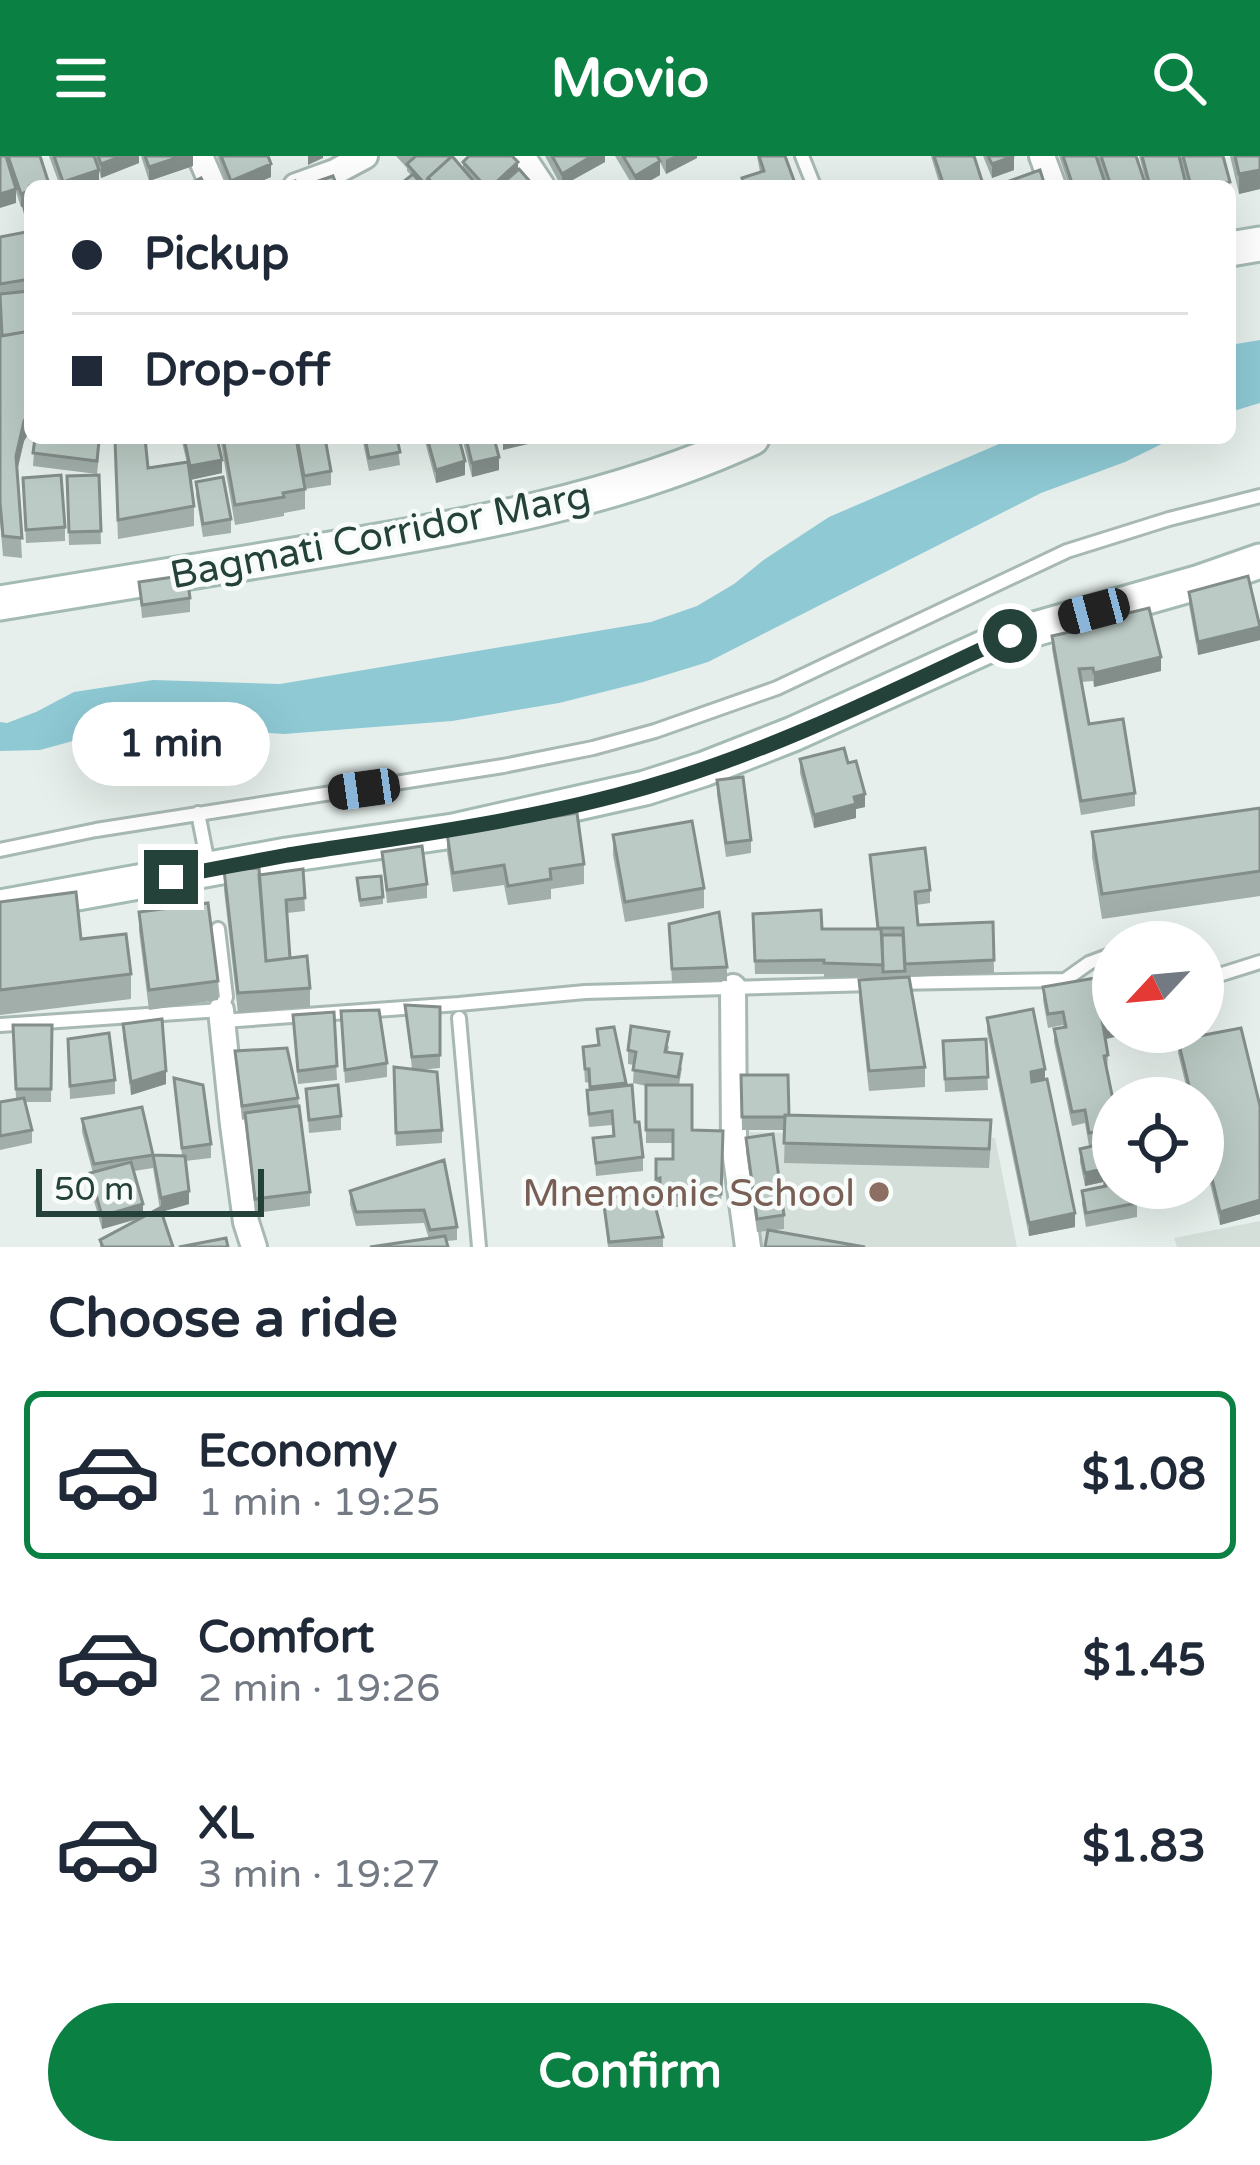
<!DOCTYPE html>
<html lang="en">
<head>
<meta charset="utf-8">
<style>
  :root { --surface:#fff; --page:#f6f6f7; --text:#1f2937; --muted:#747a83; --line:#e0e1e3; --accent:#0b8043 }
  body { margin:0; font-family:"Varela Round",sans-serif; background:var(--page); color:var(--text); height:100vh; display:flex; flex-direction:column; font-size:45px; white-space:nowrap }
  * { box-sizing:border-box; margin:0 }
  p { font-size:39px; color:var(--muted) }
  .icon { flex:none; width:66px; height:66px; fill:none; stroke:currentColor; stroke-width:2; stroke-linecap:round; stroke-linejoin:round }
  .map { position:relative; height:1091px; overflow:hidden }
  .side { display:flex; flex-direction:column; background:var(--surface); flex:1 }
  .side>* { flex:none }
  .banner { position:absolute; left:24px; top:24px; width:1212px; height:264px; border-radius:18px; box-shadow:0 12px 48px #0002; display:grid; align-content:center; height:264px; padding:0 48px; background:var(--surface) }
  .needle { width:78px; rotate:244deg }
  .buttons { position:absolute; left:1092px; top:765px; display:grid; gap:24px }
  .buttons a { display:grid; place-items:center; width:132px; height:132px; border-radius:50%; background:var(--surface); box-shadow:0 12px 48px #0002; font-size:60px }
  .scale { position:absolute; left:36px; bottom:30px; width:228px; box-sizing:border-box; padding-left:12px; border:6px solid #24423a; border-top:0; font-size:33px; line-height:42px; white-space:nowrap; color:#24423a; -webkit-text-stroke:9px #f7fbf9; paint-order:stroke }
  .end { position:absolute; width:54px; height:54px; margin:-27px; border:15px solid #24423a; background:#fff; box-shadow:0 0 0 6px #fff }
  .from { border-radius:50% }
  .bubble { position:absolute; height:84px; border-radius:42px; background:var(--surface); box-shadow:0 12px 48px #0002; font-size:39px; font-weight:700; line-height:84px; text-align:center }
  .car { position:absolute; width:36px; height:72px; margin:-36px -18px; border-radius:15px; box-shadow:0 0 9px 3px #0007; background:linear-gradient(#222 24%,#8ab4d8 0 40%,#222 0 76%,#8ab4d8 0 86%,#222 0) }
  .banner b { display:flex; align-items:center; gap:42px; height:114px; font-size:45px }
  .banner b+b { border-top:3px solid var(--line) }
  .banner i { width:30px; height:30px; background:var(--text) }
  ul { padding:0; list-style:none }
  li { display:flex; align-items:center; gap:36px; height:168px; margin:0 24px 18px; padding:0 24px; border:6px solid transparent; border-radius:18px }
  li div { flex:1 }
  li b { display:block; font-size:45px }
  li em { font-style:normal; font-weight:700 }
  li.on { border-color:var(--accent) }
  li>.icon { width:108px; height:108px; stroke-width:1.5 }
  h2 { padding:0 48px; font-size:54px; line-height:144px }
  .primary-button { display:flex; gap:24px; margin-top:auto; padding:24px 48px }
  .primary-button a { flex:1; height:138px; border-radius:72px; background:var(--accent); color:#fff; font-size:48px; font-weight:700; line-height:138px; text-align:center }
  header { display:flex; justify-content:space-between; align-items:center; height:156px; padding:0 48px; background:var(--accent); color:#fff; font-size:54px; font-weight:700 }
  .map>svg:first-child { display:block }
  .built { fill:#d4dfda }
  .water { fill:#8ec9d4 }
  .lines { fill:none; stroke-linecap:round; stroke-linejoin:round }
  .lane-casing { stroke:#a8b8b2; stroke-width:18 }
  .street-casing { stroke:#a8b8b2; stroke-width:30 }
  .secondary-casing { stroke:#a4bbb3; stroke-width:39 }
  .lane { stroke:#fff; stroke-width:12 }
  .street { stroke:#fff; stroke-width:24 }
  .secondary { stroke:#fff; stroke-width:33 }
  .wall { fill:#a1aea9; fill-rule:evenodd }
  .shaded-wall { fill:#838d89 }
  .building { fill:#bbcac4; stroke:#838d89; stroke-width:3 }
  .route { stroke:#24423a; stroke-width:15 }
  .education-dot { fill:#8d6e63; stroke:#f7fbf9; stroke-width:4.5 }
  .labels { text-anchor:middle; stroke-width:9; stroke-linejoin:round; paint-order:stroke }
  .street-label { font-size:39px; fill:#24423a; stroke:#f7fbf9 }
  .education-label { font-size:39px; fill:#785e54; stroke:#f7fbf9; text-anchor:end }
</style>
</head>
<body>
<header><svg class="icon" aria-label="menu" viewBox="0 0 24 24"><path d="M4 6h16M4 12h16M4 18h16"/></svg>Movio<svg class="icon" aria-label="search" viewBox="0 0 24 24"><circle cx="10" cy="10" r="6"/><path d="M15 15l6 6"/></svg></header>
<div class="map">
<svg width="1260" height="1091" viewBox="0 0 1260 1091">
  <rect width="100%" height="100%" fill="#e6efeb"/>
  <path class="built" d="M745,976L995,982L1017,1091H760Z
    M1260,1065V1091H1177L1174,1082Z"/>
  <path class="water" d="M1260,184V247L1230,256V189Z
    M1013,282H1174L1125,306L1041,337L708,506L643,526L559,547L452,565L284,578L156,569L113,574L40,594L0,595V566L7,567L36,556L74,536L153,524L280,528L651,466L697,450L734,428L765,403L829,361Z"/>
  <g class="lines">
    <defs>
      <path id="lane" d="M802,0L814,30
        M198,657L209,713
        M0,694L96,674L503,610L593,592L655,575L777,532L1067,395L1169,363L1260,340
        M1203,817L1222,818L1260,806
        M893,827L1065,824L1089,807L1113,798
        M459,862L479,1091
        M223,865L459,848L585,836L873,828
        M0,869L221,854L226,841L218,773"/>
      <path id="street" d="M200,0L213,30
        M522,0L542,30
        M1042,0L1053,30
        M296,30L335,16L365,0
        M733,831L734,987L748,1091
        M221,854L233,969L246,1066L254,1091"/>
      <path id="secondary" d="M1230,93L1260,88
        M0,447C106,429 212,412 318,395C465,371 615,345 752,282
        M0,751L287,699L453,675L645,632L704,613L793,578L1010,480L1200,426L1260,405"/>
    </defs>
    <use href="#lane" class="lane-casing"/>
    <use href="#street" class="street-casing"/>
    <use href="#secondary" class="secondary-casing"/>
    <use href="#lane" class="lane"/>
    <use href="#street" class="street"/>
    <use href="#secondary" class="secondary"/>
  </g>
  <path class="wall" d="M0,0H40L49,30H30V79L23,50L21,51L16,36V47Z
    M49,0H139V7L101,22L99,15V28L92,30H60Z
    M141,0H193V10L149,25Z
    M217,0H268L271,21L250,30H228Z
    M396,0H449L463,13V6L518,14L534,30H398L411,19L407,15V12Z
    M545,0H605V6L561,30Z
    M615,0H697V2L666,18L660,6V19L641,30H633Z
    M757,0H785L796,30H740L742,22L760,16Z
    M931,0H974L983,30H940Z
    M983,0H1014V14L992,22Z
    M1059,0H1096L1106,30H1069Z
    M1097,0H1136L1146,30H1107Z
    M1139,0H1179L1186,30H1147Z
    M1179,0H1223L1230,30H1187Z
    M1230,0H1260V33L1239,38Z
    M0,81L30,97V275L24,285L17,315L22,402L3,400L0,365Z
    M35,282H91L99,298L97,318L33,310Z
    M117,282H148L146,292L148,312L187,307L181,282H217L222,317L190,324L194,350V370L118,383L115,304Z
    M220,282H325L331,315V329L305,333V353L284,357V360L235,369Z
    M362,282H397L400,309L369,315Z
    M424,282H459L465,319L436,327Z
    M462,282H494L499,314L472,321Z
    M99,319L101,388L69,389L67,320Z
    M23,322L65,371V385L26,387Z
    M196,326L231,363V377L203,381L196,339Z
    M139,426L190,442V456L142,462Z
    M1189,436L1260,484L1198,499L1189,449Z
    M1052,480L1161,515L1094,531L1093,525L1081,526L1089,568L1135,637V650L1081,659L1052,493Z
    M800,603L848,607L865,651L856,653V662L814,672L800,617Z
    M717,624L751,684V697L726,701L717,638Z
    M1260,652V740L1102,763L1092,701V676Z
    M447,677L584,708V728L551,733V743L508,749L504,729L453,736L447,696Z
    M613,679L704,732V752L625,766L613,699Z
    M382,696L427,728V742L387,747Z
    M870,699L930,734V747L916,749L918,769L993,766L994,817L909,821L925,911V931L869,935L859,844V824L883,822L824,821V818H755L753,758L822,773H877Z
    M303,713L305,755L287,757L290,802L310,832V851L238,857L224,734V714L259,719Z
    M357,729L383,741V748L360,751Z
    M0,746L81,783L131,818V843L0,859Z
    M139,756L218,825V844L149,854L139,775Z
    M669,768L727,811V825L672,827Z
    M1043,831L1113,876L1106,883L1108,899L1107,913L1113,1032L1137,1047V1061L1086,1071L1082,1048V1035L1103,1030V1026L1085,1030L1080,1006V993L1094,989L1089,990L1085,967L1072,970L1054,886V873L1063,871V869L1048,872L1043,844Z
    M405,849L440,851V912L419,914L442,974V987L396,990L394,911L412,913Z
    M341,855L387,907V921L345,927Z
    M334,856L337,924L298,928L293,859Z
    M987,862L1045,923L1075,1071L1029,1080L987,876Z
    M123,868L166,928L131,939L123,881Z
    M13,869H52L51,946H25L32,974V987L0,994V946L16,943Z
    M597,873L626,927L643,1001V1015L596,1020L593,982L613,980L612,969L589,971L587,947V934H589V927L585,926L583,891L598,890Z
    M68,883L115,924V938L70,943Z
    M986,883L988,934L945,936L943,885Z
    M1178,884L1260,950V1058L1220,1069L1203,998V942H1189L1178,897Z
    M669,890L668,896L682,912L679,929L692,974L723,975L721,1051H660V1036H656V1003H673V987H646V930L633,927L634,909L628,908V894Z
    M235,895L298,942L310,1036V1050L255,1057L245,963L242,964Z
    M741,919L789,959L991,984L989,1012L784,1007L785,974H742Z
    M174,922L211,988V1002L185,1005L189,1048L161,1056L173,1091H100V1084L142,1062L102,1073L90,1031V1017H93L82,976V963L153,999L182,1000ZM153,1012L160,1054L143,1061L134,1015Z
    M306,933L341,960V974L309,977Z
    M746,982L784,1059V1073L757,1076L746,995Z
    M444,1004L457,1071V1084L447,1085L429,1083L424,1067L356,1070L350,1048V1035Z
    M603,1042L663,1081V1091H608Z"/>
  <path class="shaded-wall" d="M122,0H139V7L101,22V8Z
    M182,0H193V10L149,25V11Z
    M308,0H323V2L308,9Z
    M592,0H605V6L562,30V18Z
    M674,0H697V2L666,18V4Z
    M1014,0V14L992,22V8Z
    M660,5V19L641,30H635V20Z
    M518,6V19L506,30H492Z
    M271,8V21L250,30H231V25Z
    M99,14V28L92,30H63V26Z
    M1260,14V33L1239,38V18Z
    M16,33V47L0,52V38Z
    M30,34V48L21,51V38Z
    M30,255V275L24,285L16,319V300L24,265Z
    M503,282H554L503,294Z
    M499,301V314L472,321V307Z
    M222,304V317L190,324V310Z
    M465,305V319L436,327V314Z
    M1260,471V484L1198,499V486Z
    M1161,501V515L1094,531V517Z
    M865,638V651L856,653V662L814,672V659Z
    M1113,875V876H1138L1106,883V876Z
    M1045,913V926L1031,929V916Z
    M166,915V928L131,939V926Z
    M1103,1013V1026L1085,1030V1017Z
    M189,1035V1048L161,1056V1042Z
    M1260,1044V1058L1220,1069V1056Z
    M143,1048V1061L102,1073V1060Z
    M1075,1057V1071L1029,1080V1067Z"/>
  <path class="building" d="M0,0H6L16,33L0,38Z
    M8,0H40L49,28L30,30V34L21,38Z
    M54,0H94L99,14L63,26Z
    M98,0H122L101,8Z
    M145,0H182L149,11Z
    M221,0H268L271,8L231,25Z
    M416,0H449L451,1L428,22L425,28L407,8Z
    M452,0L476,28L474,30H435L428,22Z
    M469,0H512L518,6L492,30H485L463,6Z
    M552,0H592L562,18Z
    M623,0H657L660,5L635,20Z
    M759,0H785L796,30H745L742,22L764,15Z
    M934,0H974L983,28L944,30Z
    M988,0H1014L992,8Z
    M1063,0H1096L1106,30H1073Z
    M1101,0H1136L1146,30H1111Z
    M1142,0H1179L1186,29L1150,30Z
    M1183,0H1223L1230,26L1216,30H1191Z
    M1235,0H1260V14L1239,18Z
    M519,13L534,30H500Z
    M1040,14L1045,30H1001V28Z
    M413,18L423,30H398Z
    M333,20L337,30H304Z
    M201,22L205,30H185Z
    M295,25L296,30H277Z
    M30,46V72H29L23,48Z
    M26,76L30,97V123L0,128V81Z
    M30,135V175L2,180L0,138Z
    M30,175V255L24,265L16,300L22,382L3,380L0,346V180Z
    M35,282H75L99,285L97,305L33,297Z
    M145,282L148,312L188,306L194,350L118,364L115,284Z
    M184,282H217L222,304L190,310Z
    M223,282H296L305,333L283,337L284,341L235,349Z
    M297,282H325L331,315L304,320Z
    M365,282H397L400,296L369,302Z
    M427,282H459L465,305L436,314Z
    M466,282H494L499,301L472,307Z
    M61,319L65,371L26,374L23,322Z
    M99,319L101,375L69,376L67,320Z
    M223,321L231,363L203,368L196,326Z
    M187,419L190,442L142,449L139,426Z
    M1248,420L1260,471L1198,486L1189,436Z
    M1149,452L1161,501L1094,517L1093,512L1079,513L1089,568L1123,563L1135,637L1081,645L1052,480L1083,473L1082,468Z
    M844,592L848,607L856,605L865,638L854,641L856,648L814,659L800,603Z
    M743,621L751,684L726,687L717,624Z
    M1260,652V715L1102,738L1092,676Z
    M577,657L584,708L550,713L551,723L508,730L504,709L453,717L447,677Z
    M692,665L704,732L625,746L613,679Z
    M422,690L427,728L387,734L382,696Z
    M925,692L930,734L915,736L918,769L993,766L994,804L905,808L903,772H878L870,699Z
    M259,712L266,805L307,800L310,832L238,837L224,714Z
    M303,713L305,742L286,744L290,802L266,805L259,719Z
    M381,720L383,741L360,744L357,722Z
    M76,736L81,783L126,778L131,818L0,834V746Z
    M208,747L218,825L149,834L139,756Z
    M821,754L822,773H881L883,809L824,807V804L755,805L753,758Z
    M719,756L727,811L672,813L669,768Z
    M882,779H903L905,815L883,816Z
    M1113,818V875L1106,876L1095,822Z
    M909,821L925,911L869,915L859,824Z
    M1095,822L1108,899L1104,900L1113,944V1032H1134L1137,1047L1086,1057L1082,1035L1106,1030L1103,1013L1085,1017L1080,993L1097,989L1094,976L1089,977L1085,954L1072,956L1054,873L1066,871L1063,856L1048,858L1043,831Z
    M405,849L440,851V899L412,901Z
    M1033,853L1045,913L1031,916L1032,926L1047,923L1075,1057L1029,1067L987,862Z
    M379,854L387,907L345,914L341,855Z
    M334,856L337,910L298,915L293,859Z
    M162,863L166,915L131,926L123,868Z
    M13,869H52L51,933H16Z
    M631,870L669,876L665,896L682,898L678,921L633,914L636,896L628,894Z
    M614,871L626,927L590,931L589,913H585L583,891L599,889L597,873Z
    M1241,872L1260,950V1044L1220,1056L1203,985V942H1192L1178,884Z
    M109,877L115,924L70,930L68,883Z
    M986,883L988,921L945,923L943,885Z
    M287,892L298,942L242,950L235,895Z
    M394,911L437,916L442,974L396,977Z
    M741,919H788L789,959H785V961H742Z
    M174,922L203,929L211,988L182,992Z
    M338,929L341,960L309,964L306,933Z
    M632,929L635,966H639L643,1001L596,1007L593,982L614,980L612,955L589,958L587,934Z
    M646,929H692V974L723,975L721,1038H660V1022L656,1023V1003H673V974H646Z
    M24,942L32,974L0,980V946Z
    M299,950L310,1036L255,1043L245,957Z
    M142,951L153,999L94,1008L82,963Z
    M785,959L991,964L989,993L784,987Z
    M773,978L784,1059L757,1063L746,982Z
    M153,999L185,1000L189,1035L161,1042Z
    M444,1004L457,1071L430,1074L424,1054L356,1056L350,1035Z
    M131,1006L143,1048L102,1060L90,1017Z
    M652,1037L663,1081L609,1086L603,1042Z
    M160,1052L173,1091H103L100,1084Z
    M768,1074L865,1091H765Z
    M445,1080L448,1091H370Z
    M226,1082L228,1091H179Z"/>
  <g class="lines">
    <path class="route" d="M171,721C210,714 249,706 288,699C409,680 529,665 647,631C773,595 892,535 1010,480"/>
  </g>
  <circle class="education-dot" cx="879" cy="1036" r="12"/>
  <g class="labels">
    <g class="street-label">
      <text transform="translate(380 378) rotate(-11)" y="14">Bagmati Corridor Marg</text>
    </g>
    <g class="education-label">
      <text x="855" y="1050">Mnemonic School</text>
    </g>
  </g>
</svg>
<div class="buttons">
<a><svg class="needle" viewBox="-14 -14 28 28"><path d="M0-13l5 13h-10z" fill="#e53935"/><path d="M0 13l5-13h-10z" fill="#747a83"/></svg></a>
<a><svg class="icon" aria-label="locate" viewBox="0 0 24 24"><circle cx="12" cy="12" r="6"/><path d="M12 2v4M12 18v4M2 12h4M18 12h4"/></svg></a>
</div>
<div class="scale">50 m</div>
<i class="end from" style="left:1010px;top:480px"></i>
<i class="end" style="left:171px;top:721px"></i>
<div class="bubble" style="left:72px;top:546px;width:198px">1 min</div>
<i class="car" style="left:1094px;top:455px;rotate:255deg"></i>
<i class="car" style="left:364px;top:633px;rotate:262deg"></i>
<div class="banner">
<b><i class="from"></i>Pickup</b>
<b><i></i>Drop-off</b>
</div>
</div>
<section class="side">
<h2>Choose a ride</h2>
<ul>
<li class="on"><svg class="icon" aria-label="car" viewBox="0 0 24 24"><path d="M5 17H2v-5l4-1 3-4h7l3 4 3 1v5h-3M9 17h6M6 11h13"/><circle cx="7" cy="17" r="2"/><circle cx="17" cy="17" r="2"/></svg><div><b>Economy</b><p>1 min · 19:25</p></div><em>$1.08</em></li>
<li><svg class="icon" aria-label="car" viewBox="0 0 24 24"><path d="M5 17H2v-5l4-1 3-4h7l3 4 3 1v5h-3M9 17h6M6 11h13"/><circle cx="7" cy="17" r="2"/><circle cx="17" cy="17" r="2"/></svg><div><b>Comfort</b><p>2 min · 19:26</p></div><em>$1.45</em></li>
<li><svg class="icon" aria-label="car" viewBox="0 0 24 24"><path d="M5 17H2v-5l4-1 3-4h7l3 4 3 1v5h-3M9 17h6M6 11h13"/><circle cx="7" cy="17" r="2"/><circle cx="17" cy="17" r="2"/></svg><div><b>XL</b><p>3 min · 19:27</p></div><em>$1.83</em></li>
</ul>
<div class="primary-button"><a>Confirm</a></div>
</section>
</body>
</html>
